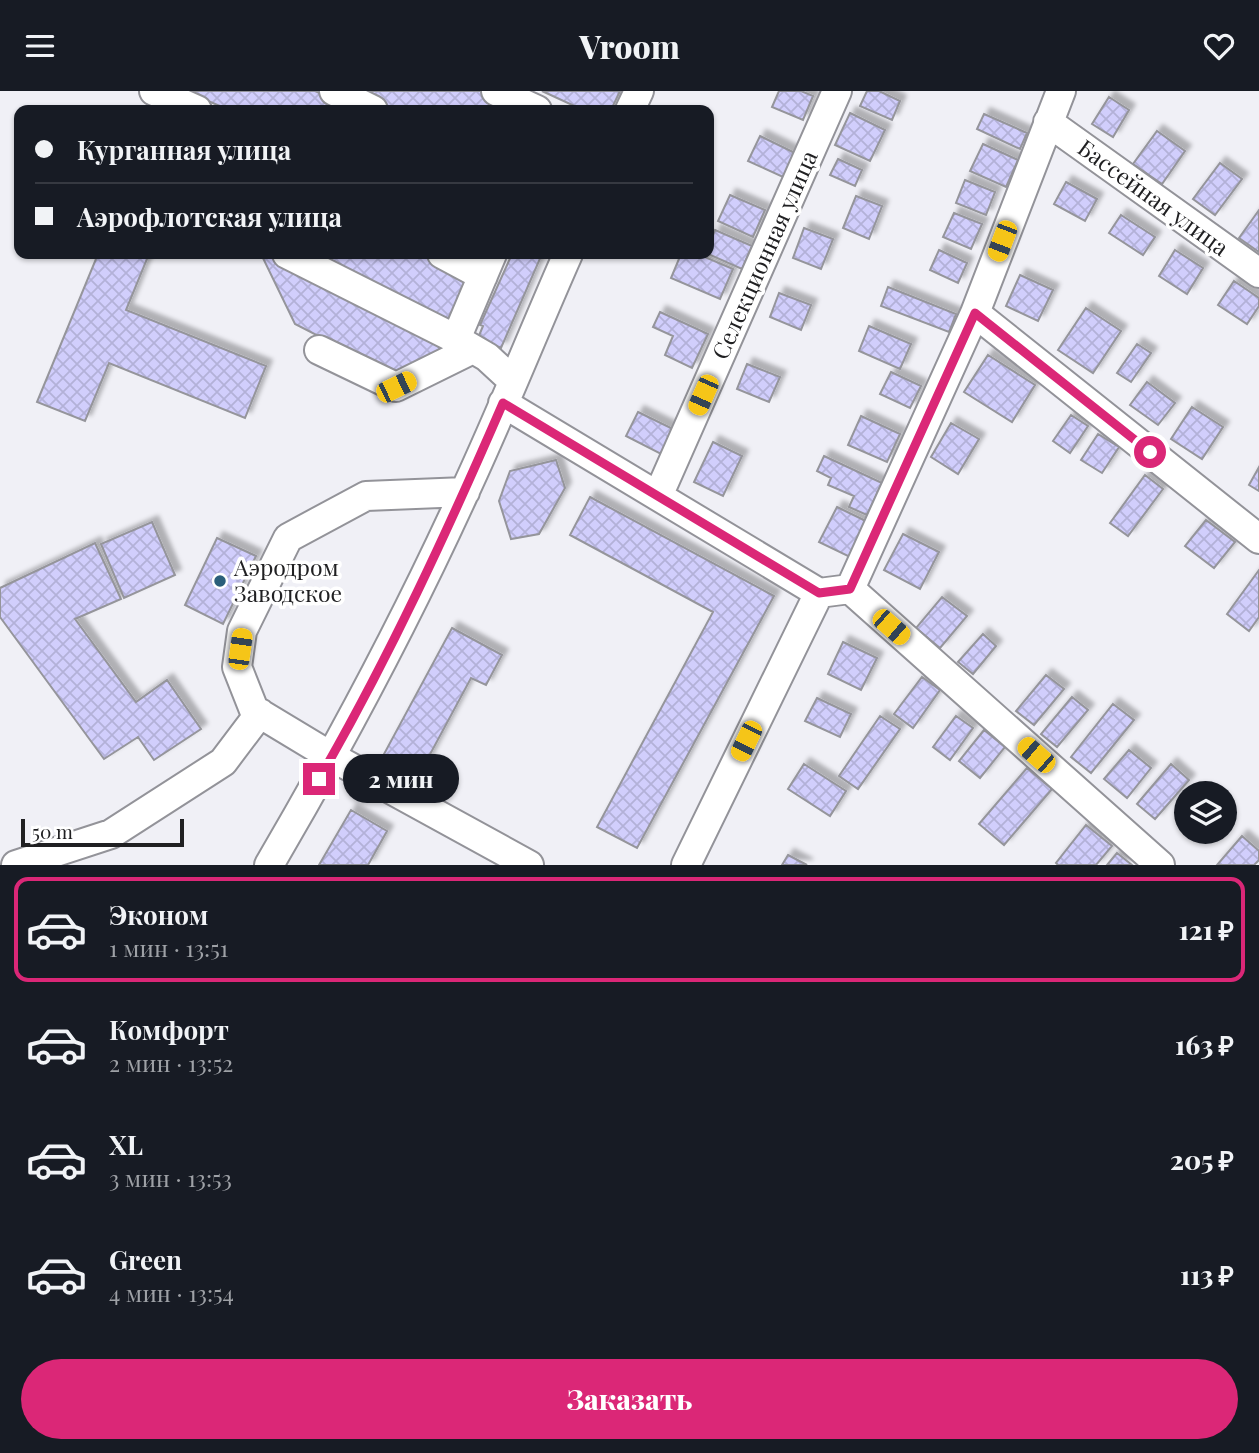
<!DOCTYPE html>
<html lang="ru">
<head>
<meta charset="utf-8">
<style>
  :root { --surface:#171b24; --page:#20242c; --text:#f1f3f6; --muted:#9ea1a6; --line:#363941; --accent:#db2777 }
  body { margin:0; font-family:"Playfair Display",serif; background:var(--page); color:var(--text); height:100vh; display:flex; flex-direction:column; font-size:26px; white-space:nowrap }
  * { box-sizing:border-box; margin:0 }
  p { font-size:23px; color:var(--muted) }
  .icon { flex:none; width:38px; height:38px; fill:none; stroke:currentColor; stroke-width:2; stroke-linecap:round; stroke-linejoin:round }
  .map { position:relative; height:774px; overflow:hidden }
  .panel { display:flex; flex-direction:column; background:var(--surface); flex:1 }
  .panel>* { flex:none }
  .top-card { position:absolute; left:14px; top:14px; width:700px; height:154px; border-radius:14px; box-shadow:0 2px 5px #0004; display:grid; align-content:center; height:154px; padding:0 21px; background:var(--surface) }
  .fabs { position:absolute; left:1174px; top:690px; display:grid; gap:14px }
  .fabs a { display:grid; place-items:center; width:63px; height:63px; border-radius:50%; background:var(--surface); box-shadow:0 2px 5px #0004; font-size:35px }
  .scale { position:absolute; left:21px; bottom:18px; width:163px; box-sizing:border-box; padding-left:7px; border:4px solid #202022; border-top:0; font-size:19px; line-height:24px; white-space:nowrap; color:#202022; -webkit-text-stroke:5px #fff; paint-order:stroke }
  .end { position:absolute; width:32px; height:32px; margin:-16px; border:9px solid #db2777; background:#fff; box-shadow:0 0 0 4px #fff }
  .from { border-radius:50% }
  .bubble { position:absolute; height:49px; border-radius:24px; background:var(--surface); box-shadow:0 2px 5px #0004; font-size:23px; font-weight:800; line-height:49px; text-align:center }
  .car { position:absolute; width:21px; height:42px; margin:-21px -10px; border-radius:9px; box-shadow:0 0 5px 2px #0007; background:linear-gradient(#f5c518 24%,#345 0 40%,#f5c518 0 76%,#345 0 86%,#f5c518 0) }
  .top-card b { display:flex; align-items:center; gap:24px; height:66px; font-size:26px }
  .top-card b+b { border-top:2px solid var(--line) }
  .top-card i { width:18px; height:18px; background:var(--text) }
  ul { padding:12px 0 0; list-style:none }
  li { display:flex; align-items:center; gap:21px; height:105px; margin:0 14px 10px; padding:0 7px; border:4px solid transparent; border-radius:14px }
  li div { flex:1 }
  li b { display:block; font-size:26px }
  li em { font-style:normal; font-weight:800 }
  li.active { border-color:var(--accent) }
  li>.icon { width:63px; height:63px; stroke-width:1.5 }
  .cta { display:flex; gap:14px; margin-top:auto; padding:14px 21px }
  .cta a { flex:1; height:80px; border-radius:42px; background:var(--accent); color:#fff; font-size:28px; font-weight:800; line-height:80px; text-align:center }
  header { display:flex; justify-content:space-between; align-items:center; height:91px; padding:0 21px; background:var(--surface); font-size:32px; font-weight:800 }
  .map>svg:first-child { display:block }
  .building { fill:url(#building-cross-hatch); stroke:#95959b; stroke-width:2; filter:url(#shadow) }
  .lines { fill:none; stroke-linecap:round; stroke-linejoin:round }
  .minor-casing { stroke:#939399; stroke-width:32 }
  .minor { stroke:#fff; stroke-width:28 }
  .route { stroke:#db2777; stroke-width:9 }
  .poi-dot { fill:#2a5e7a; stroke:#fff; stroke-width:2.5 }
  .labels { text-anchor:middle; stroke-width:7; stroke-linejoin:round; paint-order:stroke }
  .street-label { font-size:23px; fill:#202022; stroke:#fff }
  .poi-label { font-size:23px; fill:#202022; stroke:#fff; text-anchor:start }
</style>
</head>
<body>
<header><svg class="icon" aria-label="menu" viewBox="0 0 24 24"><path d="M4 6h16M4 12h16M4 18h16"/></svg>Vroom<svg class="icon" aria-label="heart" viewBox="0 0 24 24"><path d="M12 20l-8-8c-3-5 5-10 8-4 3-6 11-1 8 4z"/></svg></header>
<div class="map">
<svg width="1259" height="774" viewBox="0 0 1259 774">
  <defs>
    <pattern id="building-cross-hatch" width="8" height="8" patternUnits="userSpaceOnUse" patternTransform="scale(1.75)"><rect width="8" height="8" fill="#d1cefc"/><path d="M0 0l8 8M0 8l8-8" fill="none" stroke="#b3b1d8"/></pattern>
    <filter id="shadow"><feDropShadow dx="6" dy="-6" stdDeviation="2" flood-color="#0004"/></filter>
  </defs>
  <rect width="100%" height="100%" fill="#f0f0f6"/>
  <path class="building" d="M185,0H315L359,19H229Z
    M347,0H482L526,19H391Z
    M542,0H620L611,19H583Z
    M779,0H801L813,5L803,29L772,16Z
    M867,0H879L900,10L892,29L860,15Z
    M1109,6L1129,19L1113,46L1092,33Z
    M850,22L885,39L870,70L835,54Z
    M984,23L1027,42L1020,58L977,38Z
    M1157,40L1185,60L1162,93L1133,73Z
    M760,45L795,62L783,86L748,70Z
    M983,53L1018,69L1006,96L970,80Z
    M838,68L862,79L855,95L830,84Z
    M1220,72L1242,88L1215,124L1193,108Z
    M965,89L995,101L986,124L956,112Z
    M1066,91L1097,108L1085,130L1054,113Z
    M730,104L765,119L753,146L718,130Z
    M856,105L882,115L869,148L843,137Z
    M1259,119V161L1239,147Z
    M954,122L982,133L971,158L943,146Z
    M1121,124L1155,146L1143,164L1109,142Z
    M804,137L833,148L821,178L793,167Z
    M715,139L752,155L742,178L708,163L709,155Z
    M939,159L967,172L958,192L930,179Z
    M1175,159L1203,177L1187,203L1159,185Z
    M98,163H149L126,219L266,275L245,327L109,272L85,330L37,311Z
    M261,163H276L443,250L433,273L400,287L295,233Z
    M314,163H427L473,188L447,235Z
    M512,163H542L501,257L478,247L483,235L480,234Z
    M681,163H698L733,178L720,208L671,187Z
    M1020,184L1053,199L1038,230L1006,215Z
    M1234,190L1259,207V215L1247,233L1218,214Z
    M888,196L956,223L949,241L881,215Z
    M779,202L811,214L801,239L770,226Z
    M1086,217L1121,240L1093,282L1058,259Z
    M660,221L708,243L692,277L665,264L673,245L653,236Z
    M869,235L911,253L900,278L859,260Z
    M1137,253L1151,262L1131,291L1117,282Z
    M988,264L1035,294L1012,331L964,301Z
    M747,273L780,286L769,311L737,298Z
    M891,281L921,295L910,317L880,303Z
    M1147,291L1175,312L1158,334L1130,314Z
    M1192,316L1223,336L1202,368L1171,348Z
    M638,321L675,339L663,364L626,345Z
    M1071,324L1088,335L1070,362L1053,350Z
    M861,325L900,343L887,371L848,354Z
    M951,332L979,348L958,383L931,366Z
    M1098,343L1119,356L1102,382L1081,369Z
    M713,351L742,365L723,405L694,391Z
    M824,365L882,392L867,424L849,416L854,405L828,394L831,387L817,380Z
    M556,369L565,397L539,443L511,448L499,410L510,380Z
    M1259,376V400L1249,394Z
    M1145,384L1163,398L1128,445L1110,432Z
    M590,406L774,505L637,757L597,736L713,521L570,444Z
    M837,416L868,431L850,466L819,451Z
    M1206,429L1235,451L1214,477L1185,455Z
    M152,431L175,484L124,507L101,453Z
    M903,443L939,461L920,498L884,479Z
    M217,447L256,465L223,533L185,514Z
    M95,452L121,508L75,528L136,611L167,589L201,638L154,669L138,646L104,668L0,526V497Z
    M1259,479V526L1249,540L1227,523Z
    M942,506L967,525L940,557L916,537Z
    M452,537L502,564L486,594L471,587L420,682L384,663Z
    M983,543L996,555L973,583L958,571Z
    M843,551L877,567L861,599L828,583Z
    M1046,584L1064,598L1034,634L1016,620Z
    M922,586L940,599L913,637L894,623Z
    M1072,606L1088,619L1057,656L1041,643Z
    M817,607L851,623L840,646L805,630Z
    M1113,613L1134,629L1091,682L1071,666Z
    M880,625L900,638L858,698L839,685Z
    M956,625L973,637L950,669L933,656Z
    M984,639L1005,656L980,687L959,670Z
    M1129,659L1151,677L1127,707L1104,688Z
    M804,673L846,700L830,725L788,698Z
    M1171,673L1189,689L1155,728L1137,713Z
    M1027,677L1052,698L1004,754L979,733Z
    M351,719L387,740L368,774H319Z
    M1086,734L1112,755L1096,774H1058L1056,772Z
    M1242,745L1259,760V769L1254,774H1217Z
    M1117,762L1132,774H1107Z
    M788,764L807,774H782Z"/>
  <g class="lines">
    <defs>
      <path id="minor" d="M154,0L197,19
        M334,0L373,19
        M496,0L537,19
        M630,19L639,0
        M1048,31L1259,182
        M287,163L456,248
        M442,163L483,185
        M492,163L456,248L487,266L513,290
        M975,222L1259,448
        M319,259L396,296L473,258
        M503,312L819,502
        M465,401L366,405L288,447L242,540L237,576L254,619L332,666L529,774
        M658,405L837,0
        M850,498L1160,774
        M16,774L111,743L223,671L260,622
        M269,774C340,653 406,529 464,402C501,323 533,242 568,163
        M686,774L819,502L850,498L975,222L1061,0"/>
    </defs>
    <use href="#minor" class="minor-casing"/>
    <use href="#minor" class="minor"/>
  </g>
  <g class="lines">
    <path class="route" d="M319,688C389,567 448,439 503,312L819,502L850,498L975,222L1150,361"/>
  </g>
  <circle class="poi-dot" cx="220" cy="490" r="7"/>
  <g class="labels">
    <g class="street-label">
      <text transform="translate(1153 107) rotate(36)" y="8">Бассейная улица</text>
      <text transform="translate(765 164) rotate(-66)" y="8">Селекционная улица</text>
    </g>
    <g class="poi-label">
      <text x="234" y="485">Аэродром<tspan x="234" dy="26">Заводское</tspan></text>
    </g>
  </g>
</svg>
<div class="fabs">
<a><svg class="icon" aria-label="layers" viewBox="0 0 24 24"><path d="M12 4l9 5-9 5-9-5zM3 14l9 5 9-5"/></svg></a>
</div>
<div class="scale">50 m</div>
<i class="end from" style="left:1150px;top:361px"></i>
<i class="end" style="left:319px;top:688px"></i>
<div class="bubble" style="left:343px;top:663px;width:116px">2 мин</div>
<i class="car" style="left:1002px;top:150px;rotate:201deg"></i>
<i class="car" style="left:396px;top:296px;rotate:64deg"></i>
<i class="car" style="left:703px;top:304px;rotate:204deg"></i>
<i class="car" style="left:891px;top:536px;rotate:131deg"></i>
<i class="car" style="left:240px;top:558px;rotate:8deg"></i>
<i class="car" style="left:746px;top:650px;rotate:206deg"></i>
<i class="car" style="left:1036px;top:664px;rotate:311deg"></i>
<div class="top-card">
<b><i class="from"></i>Курганная улица</b>
<b><i></i>Аэрофлотская улица</b>
</div>
</div>
<section class="panel">
<ul>
<li class="active"><svg class="icon" aria-label="car" viewBox="0 0 24 24"><path d="M5 17H2v-5l4-1 3-4h7l3 4 3 1v5h-3M9 17h6M6 11h13"/><circle cx="7" cy="17" r="2"/><circle cx="17" cy="17" r="2"/></svg><div><b>Эконом</b><p>1 мин · 13:51</p></div><em>121 ₽</em></li>
<li><svg class="icon" aria-label="car" viewBox="0 0 24 24"><path d="M5 17H2v-5l4-1 3-4h7l3 4 3 1v5h-3M9 17h6M6 11h13"/><circle cx="7" cy="17" r="2"/><circle cx="17" cy="17" r="2"/></svg><div><b>Комфорт</b><p>2 мин · 13:52</p></div><em>163 ₽</em></li>
<li><svg class="icon" aria-label="car" viewBox="0 0 24 24"><path d="M5 17H2v-5l4-1 3-4h7l3 4 3 1v5h-3M9 17h6M6 11h13"/><circle cx="7" cy="17" r="2"/><circle cx="17" cy="17" r="2"/></svg><div><b>XL</b><p>3 мин · 13:53</p></div><em>205 ₽</em></li>
<li><svg class="icon" aria-label="car" viewBox="0 0 24 24"><path d="M5 17H2v-5l4-1 3-4h7l3 4 3 1v5h-3M9 17h6M6 11h13"/><circle cx="7" cy="17" r="2"/><circle cx="17" cy="17" r="2"/></svg><div><b>Green</b><p>4 мин · 13:54</p></div><em>113 ₽</em></li>
</ul>
<div class="cta"><a>Заказать</a></div>
</section>
</body>
</html>
